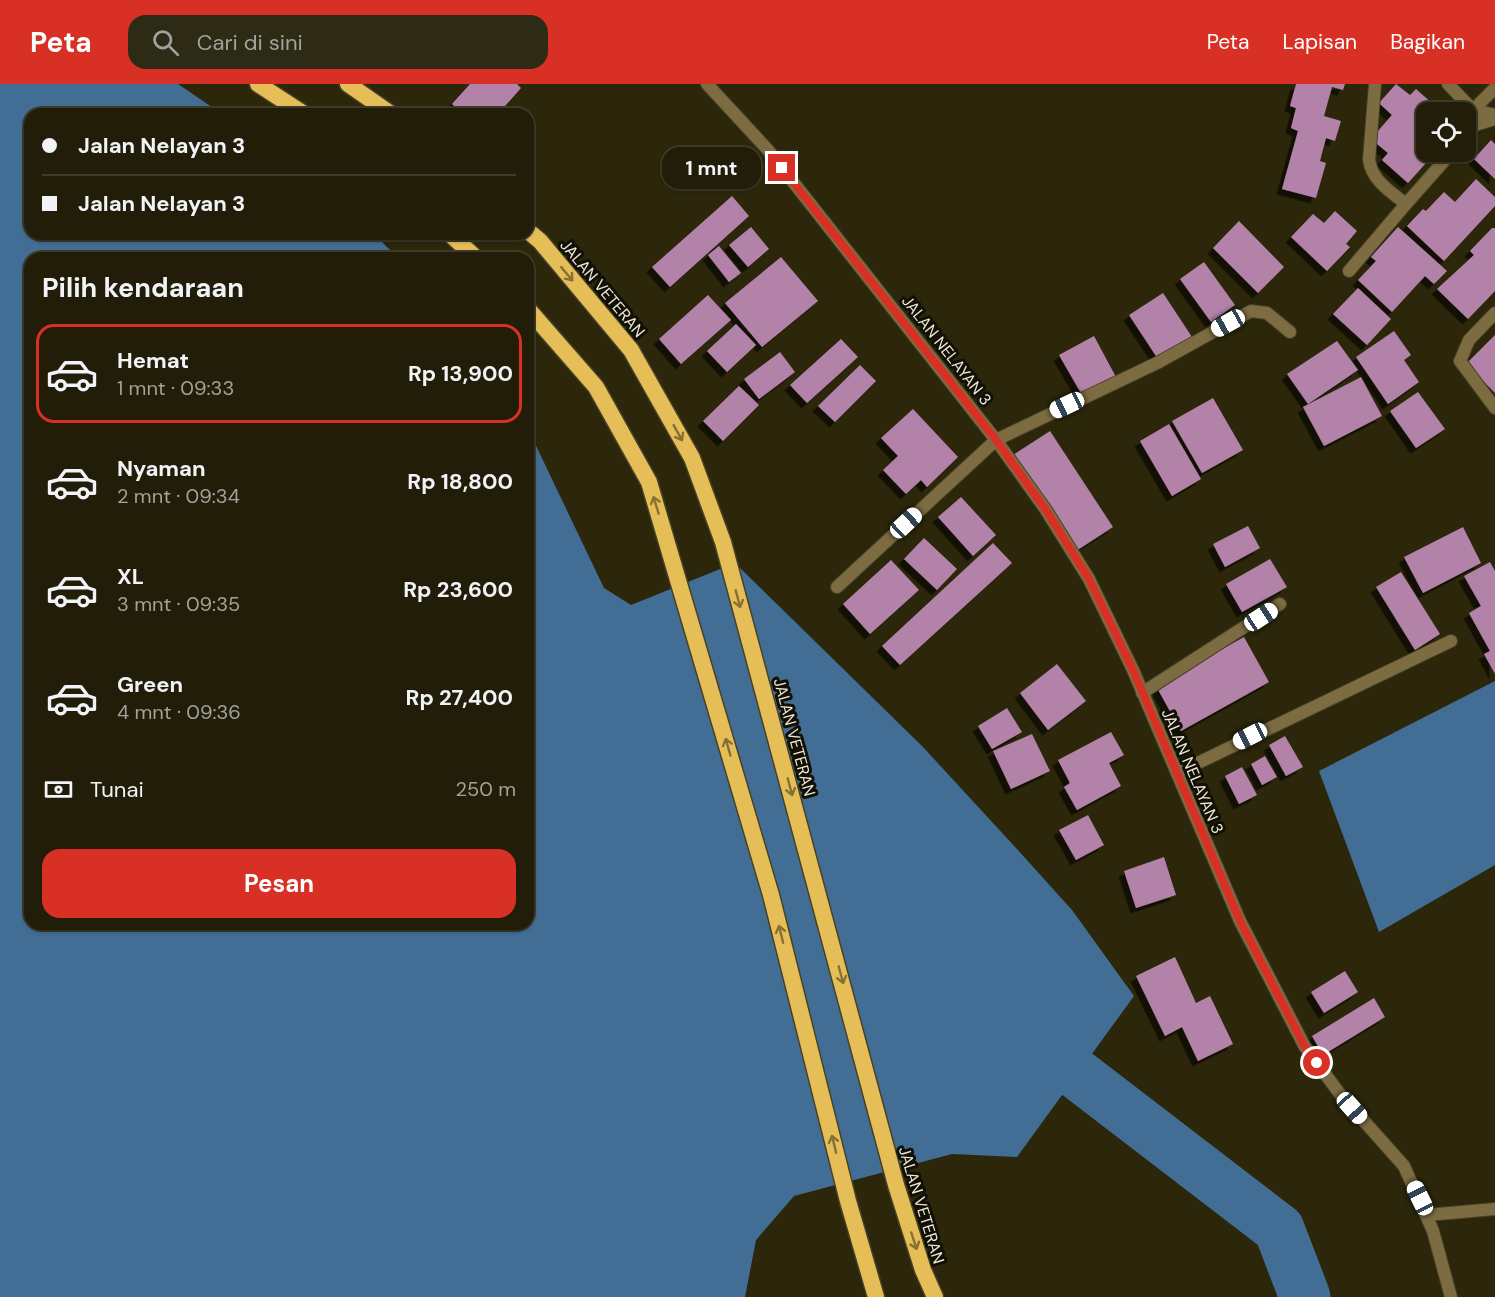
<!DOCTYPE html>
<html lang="id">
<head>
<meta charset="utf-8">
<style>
  :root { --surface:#211d08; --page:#2d2a16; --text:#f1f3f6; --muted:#a2a29c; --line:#3e3b29; --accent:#d93025 }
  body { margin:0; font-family:"DM Sans",sans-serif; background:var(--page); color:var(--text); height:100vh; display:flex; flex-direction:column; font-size:22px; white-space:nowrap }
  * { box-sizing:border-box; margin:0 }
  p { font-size:20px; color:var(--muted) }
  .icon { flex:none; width:33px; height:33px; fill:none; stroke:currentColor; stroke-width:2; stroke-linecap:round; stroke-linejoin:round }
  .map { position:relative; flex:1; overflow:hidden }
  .side { position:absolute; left:24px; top:168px; width:510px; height:678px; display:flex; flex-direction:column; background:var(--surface); border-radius:18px; box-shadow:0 2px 4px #0004,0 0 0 2px var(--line) }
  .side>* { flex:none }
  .hud { position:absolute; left:24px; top:24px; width:510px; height:132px; border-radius:18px; box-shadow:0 2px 4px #0004,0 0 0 2px var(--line); display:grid; align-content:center; height:132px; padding:0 18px; background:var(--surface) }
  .fabs { position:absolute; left:1416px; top:18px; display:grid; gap:12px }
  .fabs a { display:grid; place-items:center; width:60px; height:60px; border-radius:12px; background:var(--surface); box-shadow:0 2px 4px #0004,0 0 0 2px var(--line); font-size:30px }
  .end { position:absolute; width:27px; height:27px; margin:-14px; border:8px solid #d93025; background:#fff; box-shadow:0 0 0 3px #fff }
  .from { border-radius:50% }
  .bubble { position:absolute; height:42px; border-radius:18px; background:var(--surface); box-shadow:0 2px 4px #0004,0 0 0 2px var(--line); font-size:20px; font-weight:700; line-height:42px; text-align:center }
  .car { position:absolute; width:18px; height:36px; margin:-18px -9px; border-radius:8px; box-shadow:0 0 4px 2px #0007; background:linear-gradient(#fff 24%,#345 0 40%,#fff 0 76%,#345 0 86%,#fff 0) }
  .hud b { display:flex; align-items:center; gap:21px; height:57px; font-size:22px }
  .hud b+b { border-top:2px solid var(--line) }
  .hud i { width:15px; height:15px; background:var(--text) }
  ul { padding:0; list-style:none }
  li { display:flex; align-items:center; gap:18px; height:99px; margin:0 12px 9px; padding:0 6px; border:3px solid transparent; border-radius:18px }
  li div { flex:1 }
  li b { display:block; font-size:22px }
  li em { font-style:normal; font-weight:700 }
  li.on { border-color:var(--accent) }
  li>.icon { width:54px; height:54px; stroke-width:1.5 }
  h2 { padding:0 18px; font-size:27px; line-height:72px }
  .pay { display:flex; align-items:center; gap:15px; height:66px; padding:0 18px; font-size:22px }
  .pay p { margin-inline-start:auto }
  .primary-button { display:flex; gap:12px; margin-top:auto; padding:12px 18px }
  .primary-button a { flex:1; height:69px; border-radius:18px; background:var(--accent); color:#fff; font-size:24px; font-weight:700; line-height:69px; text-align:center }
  header { display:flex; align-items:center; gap:36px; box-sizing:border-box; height:84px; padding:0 30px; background:var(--accent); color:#fff }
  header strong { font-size:28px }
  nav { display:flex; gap:33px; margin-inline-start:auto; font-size:21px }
  .search { width:420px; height:54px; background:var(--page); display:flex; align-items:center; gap:15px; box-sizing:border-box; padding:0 21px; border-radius:18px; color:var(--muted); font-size:22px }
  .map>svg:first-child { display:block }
  .water { fill:#426e95 }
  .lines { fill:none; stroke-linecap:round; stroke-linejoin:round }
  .river { stroke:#426e95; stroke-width:51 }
  .building { fill:#b382a8; filter:url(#shadow) }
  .minor-casing { stroke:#474227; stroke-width:14 }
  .trunk-casing { stroke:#474227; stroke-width:19 }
  .minor { stroke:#7d6c42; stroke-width:12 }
  .trunk { stroke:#e6be58; stroke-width:16 }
  .oneway { stroke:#877033 }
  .route { stroke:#d93025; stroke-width:8 }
  .labels { text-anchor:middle; stroke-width:6; stroke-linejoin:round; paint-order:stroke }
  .street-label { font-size:16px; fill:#edead9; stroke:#121005 }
</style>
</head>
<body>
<header>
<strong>Peta</strong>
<div class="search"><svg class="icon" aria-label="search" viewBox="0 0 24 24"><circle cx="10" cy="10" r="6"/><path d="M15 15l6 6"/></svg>Cari di sini</div>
<nav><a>Peta</a><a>Lapisan</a><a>Bagikan</a></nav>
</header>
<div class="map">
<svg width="1495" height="1213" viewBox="0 0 1495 1213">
  <defs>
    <filter id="shadow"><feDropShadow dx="-5.5" dy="5.5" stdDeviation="0" flood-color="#0009"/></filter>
  </defs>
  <rect width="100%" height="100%" fill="#2c270a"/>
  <path class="water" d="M0,0H178L222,30H30V150H374L398,174H30V840H528V345L604,504L631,521L735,479L923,663L1016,764L1072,826L1134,912L1017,1073L952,1070L794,1112L756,1156L745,1213H0Z
    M1495,597V781L1379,848L1319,687Z"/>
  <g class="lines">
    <path class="river" d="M1077,990L1279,1145L1305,1213"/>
  </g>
  <path class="building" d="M470,0H517L521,4L498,30H463L452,20Z
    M1296,0H1345L1343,6L1332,3L1324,32L1341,37L1335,57L1326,54L1320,77L1326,79L1316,114L1282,105L1298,47L1291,44L1296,24L1290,22Z
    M1396,0L1410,11L1416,5L1442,28H1426V68H1436L1408,99L1382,76L1388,69L1371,55L1392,31L1379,19Z
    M1491,56L1495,60V95L1474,75Z
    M1476,95L1495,113V122L1444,177L1407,142L1423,125L1426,127L1444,108L1455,118Z
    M732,112L749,132L670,203L652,183Z
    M1335,127L1357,147L1346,160L1350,163L1327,187L1291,153L1313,130L1324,139Z
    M1239,137L1284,183L1258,209L1213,164Z
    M751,143L769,165L748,183L729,161Z
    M1398,143L1447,187L1434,200L1425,192L1392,228L1358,196L1376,177L1371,173Z
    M1492,144H1495V207L1468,235L1437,205L1474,171L1470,167Z
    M719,162L741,189L729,198L708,171Z
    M781,173L818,217L762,263L725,219Z
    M1204,178L1235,221L1211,238L1180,195Z
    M1358,204L1391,235L1367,261L1333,230Z
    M1163,209L1192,253L1158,275L1129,231Z
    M708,211L731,236L681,280L659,255Z
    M736,240L756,261L727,288L707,267Z
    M1394,247L1411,271L1404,276L1419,298L1388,320L1356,273Z
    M1495,251V309L1466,280Z
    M1094,252L1116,293L1082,311L1059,271Z
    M841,255L858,273L807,319L790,301Z
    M1337,257L1358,286L1308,320L1287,290Z
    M780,268L795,288L759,315L744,295Z
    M860,281L876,297L835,338L818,322Z
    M1361,293L1382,332L1324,362L1303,323Z
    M739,302L759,321L723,357L703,337Z
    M1418,308L1445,345L1416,364L1390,327Z
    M1213,314L1243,366L1202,389L1172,337Z
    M913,325L958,373L927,403L921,396L906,410L883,386L898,372L881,354Z
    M1169,340L1201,395L1172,412L1140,357Z
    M1050,347L1113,443L1076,467L1013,371Z
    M961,413L996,451L973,472L938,433Z
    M1248,442L1260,464L1225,483L1213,460Z
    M1463,443L1481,479L1423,509L1404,473Z
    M924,454L957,485L937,506L904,475Z
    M993,459L1012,479L900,581L882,562Z
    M1270,475L1287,503L1242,528L1226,500Z
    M891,476L919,506L870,550L843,520Z
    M1490,478L1495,487V590L1484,570L1490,567L1469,529L1481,522L1464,492Z
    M1401,488L1440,550L1415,566L1376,503Z
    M1244,553L1269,598L1181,647L1156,602Z
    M1057,580L1086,617L1048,646L1020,609Z
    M1007,624L1022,648L992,665L978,642Z
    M1111,648L1124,671L1109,679L1121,702L1077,726L1064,703L1070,699L1058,676Z
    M1032,650L1050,687L1011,705L993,667Z
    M1285,652L1303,683L1286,692L1269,661Z
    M1265,672L1277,693L1262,701L1251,680Z
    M1242,683L1257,711L1239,720L1225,692Z
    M1088,731L1104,761L1076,776L1059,746Z
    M1164,773L1176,811L1136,824L1124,787Z
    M1175,873L1196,919L1210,912L1233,960L1198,977L1182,943L1165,952L1136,892Z
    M1345,887L1358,908L1324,929L1311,908Z
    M1374,914L1385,933L1323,971L1312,952Z"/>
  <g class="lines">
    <defs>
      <path id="minor" d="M707,0L768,66L996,356L1046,426L1089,495L1133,586L1240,837L1305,963L1340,1010L1404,1082L1433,1147L1451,1213
        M1375,0L1369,76C1372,97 1391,108 1406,120L1452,68
        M1448,0L1473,26L1495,31
        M1475,41L1473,26L1495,4
        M1466,51L1475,41L1495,35
        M1349,187L1406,120
        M1495,229L1469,256L1460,277L1495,324
        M837,503L996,356L1159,278L1251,227L1267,229L1290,248
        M1142,609L1280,520
        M1177,689L1451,557
        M1427,1131L1495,1125"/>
      <path id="trunk" d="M258,0L304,30
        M348,0L391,30
        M528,147L540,157L631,266L692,374L723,458L896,1101L923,1186L935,1213
        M450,150L476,174
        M528,225L596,303L649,398L771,811L848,1117L876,1213"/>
    </defs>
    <use href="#minor" class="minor-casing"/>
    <use href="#trunk" class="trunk-casing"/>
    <use href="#minor" class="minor"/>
    <use href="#trunk" class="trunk"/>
  </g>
  <defs><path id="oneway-shaft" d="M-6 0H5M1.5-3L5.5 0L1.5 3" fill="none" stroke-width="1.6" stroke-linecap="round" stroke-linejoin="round" transform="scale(1.5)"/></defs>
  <g class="oneway">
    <use href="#oneway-shaft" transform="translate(567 190) rotate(50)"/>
    <use href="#oneway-shaft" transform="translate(678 349) rotate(61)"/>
    <use href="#oneway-shaft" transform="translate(656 421) rotate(-107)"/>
    <use href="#oneway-shaft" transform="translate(738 515) rotate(75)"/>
    <use href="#oneway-shaft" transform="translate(728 663) rotate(-106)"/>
    <use href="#oneway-shaft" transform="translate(790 703) rotate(75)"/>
    <use href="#oneway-shaft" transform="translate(781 850) rotate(-104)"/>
    <use href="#oneway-shaft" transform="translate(841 891) rotate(75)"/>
    <use href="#oneway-shaft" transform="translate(834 1060) rotate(-104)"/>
    <use href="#oneway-shaft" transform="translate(914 1157) rotate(72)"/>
  </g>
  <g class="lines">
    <path class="route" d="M782,84L996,356L1046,426L1089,495L1133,586L1240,837L1305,963L1317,979"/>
  </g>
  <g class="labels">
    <g class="street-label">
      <text transform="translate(603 204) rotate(50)" y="6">JALAN VETERAN</text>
      <text transform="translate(947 266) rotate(52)" y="6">JALAN NELAYAN 3</text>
      <text transform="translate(795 653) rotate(75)" y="6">JALAN VETERAN</text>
      <text transform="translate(1193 687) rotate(67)" y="6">JALAN NELAYAN 3</text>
      <text transform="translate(922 1121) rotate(73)" y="6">JALAN VETERAN</text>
    </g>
  </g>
</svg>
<div class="fabs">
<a><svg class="icon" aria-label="locate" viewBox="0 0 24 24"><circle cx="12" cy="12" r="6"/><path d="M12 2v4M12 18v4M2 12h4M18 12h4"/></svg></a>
</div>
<i class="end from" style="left:1317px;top:979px"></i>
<i class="end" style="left:782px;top:84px"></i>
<div class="bubble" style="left:662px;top:63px;width:99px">1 mnt</div>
<i class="car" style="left:1228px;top:239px;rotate:241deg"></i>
<i class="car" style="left:1067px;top:321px;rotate:245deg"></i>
<i class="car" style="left:906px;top:439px;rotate:47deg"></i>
<i class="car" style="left:1261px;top:533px;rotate:57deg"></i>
<i class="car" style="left:1250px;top:652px;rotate:243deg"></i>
<i class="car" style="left:1352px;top:1024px;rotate:138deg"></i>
<i class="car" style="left:1420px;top:1114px;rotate:334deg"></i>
<div class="hud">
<b><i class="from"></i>Jalan Nelayan 3</b>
<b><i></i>Jalan Nelayan 3</b>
</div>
<section class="side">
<h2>Pilih kendaraan</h2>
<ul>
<li class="on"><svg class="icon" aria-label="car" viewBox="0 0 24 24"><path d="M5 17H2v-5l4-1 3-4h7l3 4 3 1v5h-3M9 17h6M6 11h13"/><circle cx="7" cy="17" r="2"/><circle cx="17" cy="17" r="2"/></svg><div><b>Hemat</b><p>1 mnt · 09:33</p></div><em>Rp 13,900</em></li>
<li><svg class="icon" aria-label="car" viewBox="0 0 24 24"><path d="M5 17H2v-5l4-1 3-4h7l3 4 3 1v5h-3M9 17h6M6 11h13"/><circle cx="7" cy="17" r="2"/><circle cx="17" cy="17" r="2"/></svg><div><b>Nyaman</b><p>2 mnt · 09:34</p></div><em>Rp 18,800</em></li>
<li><svg class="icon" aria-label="car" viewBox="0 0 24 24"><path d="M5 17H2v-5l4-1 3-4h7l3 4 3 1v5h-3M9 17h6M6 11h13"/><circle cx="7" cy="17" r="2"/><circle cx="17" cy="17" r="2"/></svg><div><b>XL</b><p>3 mnt · 09:35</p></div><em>Rp 23,600</em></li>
<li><svg class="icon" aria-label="car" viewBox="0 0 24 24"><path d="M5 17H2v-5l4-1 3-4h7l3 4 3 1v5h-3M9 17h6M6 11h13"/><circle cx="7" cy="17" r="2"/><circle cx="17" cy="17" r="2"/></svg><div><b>Green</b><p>4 mnt · 09:36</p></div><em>Rp 27,400</em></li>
</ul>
<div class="pay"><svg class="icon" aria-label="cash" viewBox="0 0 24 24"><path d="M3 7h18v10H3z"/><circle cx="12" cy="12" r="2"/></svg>Tunai<p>250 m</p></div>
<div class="primary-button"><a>Pesan</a></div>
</section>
</div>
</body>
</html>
